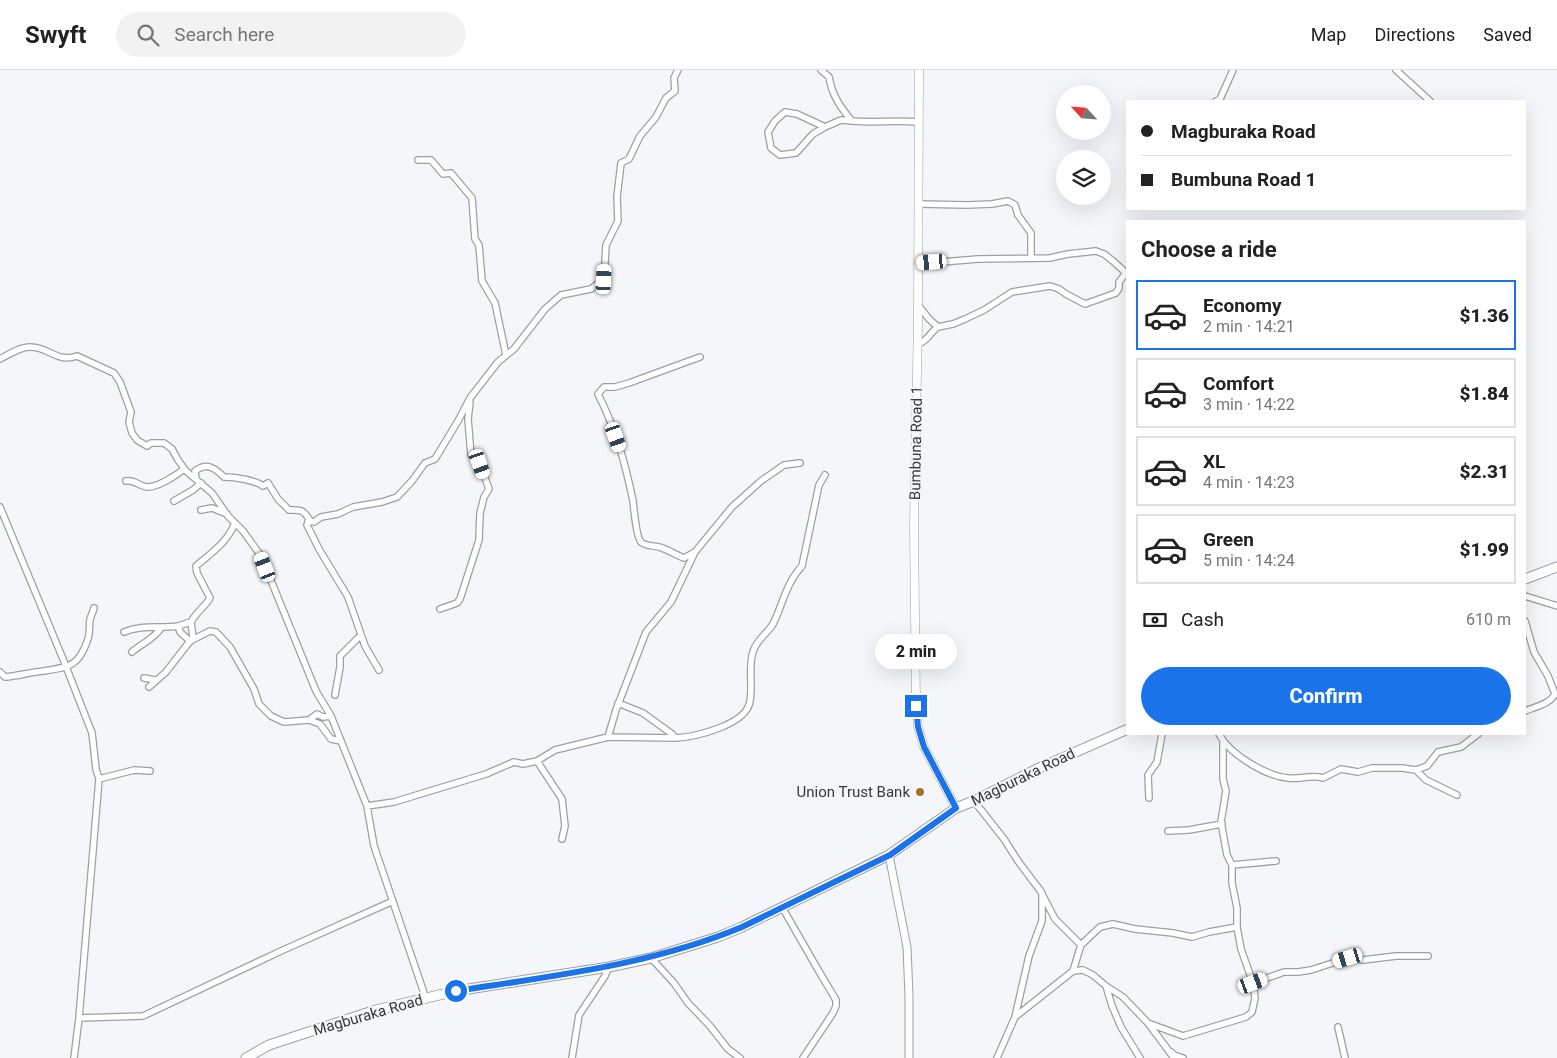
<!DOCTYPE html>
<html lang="en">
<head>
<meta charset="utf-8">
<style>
  :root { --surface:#fff; --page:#f2f2f2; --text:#222; --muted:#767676; --line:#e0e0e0; --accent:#1a73e8 }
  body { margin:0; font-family:Roboto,sans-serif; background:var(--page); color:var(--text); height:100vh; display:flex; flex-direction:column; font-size:19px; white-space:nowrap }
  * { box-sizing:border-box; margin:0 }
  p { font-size:16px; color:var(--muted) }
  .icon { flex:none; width:28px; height:28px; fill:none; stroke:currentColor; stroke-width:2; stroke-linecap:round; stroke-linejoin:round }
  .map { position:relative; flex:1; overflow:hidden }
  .side { position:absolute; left:1126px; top:150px; width:400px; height:515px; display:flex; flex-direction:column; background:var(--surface); border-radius:0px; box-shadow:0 5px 20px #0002 }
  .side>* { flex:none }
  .guide { position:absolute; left:1126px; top:30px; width:400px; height:110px; border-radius:0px; box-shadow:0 5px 20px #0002; display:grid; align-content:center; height:110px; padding:0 15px; background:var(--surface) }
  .needle { width:32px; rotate:296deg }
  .buttons { position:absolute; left:1056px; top:15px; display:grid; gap:10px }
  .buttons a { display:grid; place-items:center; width:55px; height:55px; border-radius:50%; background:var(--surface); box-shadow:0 5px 20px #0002; font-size:25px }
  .end { position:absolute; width:22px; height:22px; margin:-11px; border:6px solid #1a73e8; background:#fff; box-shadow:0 0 0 2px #fff }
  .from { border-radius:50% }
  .bubble { position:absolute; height:35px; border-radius:18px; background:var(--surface); box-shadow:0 5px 20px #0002; font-size:16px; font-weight:800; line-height:35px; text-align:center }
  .car { position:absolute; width:15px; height:30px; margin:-15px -8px; border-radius:6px; box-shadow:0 0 4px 1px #0007; background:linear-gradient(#fff 24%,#345 0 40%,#fff 0 76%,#345 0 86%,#fff 0) }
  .guide b { display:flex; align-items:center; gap:18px; height:48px; font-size:19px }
  .guide b+b { border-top:1px solid var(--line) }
  .guide i { width:12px; height:12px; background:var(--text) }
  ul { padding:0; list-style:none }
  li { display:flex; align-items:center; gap:15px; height:70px; margin:0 10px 8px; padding:0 5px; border:2px solid var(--line); border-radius:0px }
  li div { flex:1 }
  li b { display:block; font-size:19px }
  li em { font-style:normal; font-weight:800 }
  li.on { border-color:var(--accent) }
  li>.icon { width:45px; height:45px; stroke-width:1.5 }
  h2 { padding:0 15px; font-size:22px; line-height:60px }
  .pay { display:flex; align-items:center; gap:12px; height:55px; padding:0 15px; font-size:19px }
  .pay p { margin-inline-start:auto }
  .button { display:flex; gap:10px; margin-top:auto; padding:10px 15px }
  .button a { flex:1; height:58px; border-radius:30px; background:var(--accent); color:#fff; font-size:20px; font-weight:800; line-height:58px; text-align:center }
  header { display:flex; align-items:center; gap:30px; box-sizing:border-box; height:70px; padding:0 25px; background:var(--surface); border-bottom:1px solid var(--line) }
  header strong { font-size:24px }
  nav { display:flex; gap:28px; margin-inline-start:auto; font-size:18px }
  .search { width:350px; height:45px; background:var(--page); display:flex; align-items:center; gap:12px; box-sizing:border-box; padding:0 18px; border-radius:28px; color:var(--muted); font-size:19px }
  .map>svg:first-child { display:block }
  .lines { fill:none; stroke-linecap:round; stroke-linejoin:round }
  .minor-casing { stroke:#9d9fa2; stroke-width:8 }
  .tertiary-casing { stroke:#9d9fa2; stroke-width:9 }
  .secondary-casing { stroke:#9d9fa2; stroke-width:9 }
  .primary-casing { stroke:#9d9fa2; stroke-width:11 }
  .minor { stroke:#fff; stroke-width:5.5 }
  .tertiary { stroke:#fff; stroke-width:7 }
  .secondary { stroke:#fff; stroke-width:8 }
  .primary { stroke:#fff; stroke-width:9 }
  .route { stroke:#1a73e8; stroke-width:6 }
  .poi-dot { fill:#a37527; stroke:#f4f6f9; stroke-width:2 }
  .labels { text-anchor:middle; stroke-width:4; stroke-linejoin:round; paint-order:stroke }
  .street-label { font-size:15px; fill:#38393a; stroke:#f4f6f9 }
  .poi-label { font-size:15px; fill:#38393a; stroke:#f4f6f9; text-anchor:end }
</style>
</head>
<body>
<header>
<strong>Swyft</strong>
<div class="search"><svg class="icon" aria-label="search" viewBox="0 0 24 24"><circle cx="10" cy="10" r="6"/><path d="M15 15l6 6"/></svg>Search here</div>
<nav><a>Map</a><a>Directions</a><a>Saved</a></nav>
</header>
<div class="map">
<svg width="1557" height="988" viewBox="0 0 1557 988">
  <rect width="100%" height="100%" fill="#f4f6f9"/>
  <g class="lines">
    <defs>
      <path id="minor" d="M821,0L829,7C832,25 840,37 852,51L841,50L825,57L813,64L796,83L780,85L771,78L768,62L775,51L785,42L797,44L825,57
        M1396,0L1430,31
        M1216,31L1220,29L1233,0
        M852,51C874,53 895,50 917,52L919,57
        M418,90H431L443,104L451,103L472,128L475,169L479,175L482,211L495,233L506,285
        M919,134L967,135L992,134L1008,131L1015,135L1018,145L1031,163V188
        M918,235L929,249L938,257L953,254L965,249L984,240L1012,222L1050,216L1059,219L1066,224L1085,234L1116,223L1119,218V212L1126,203L1113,191L1104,184L1096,181L1068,184L1050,188L978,189L918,194
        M918,274C928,271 930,262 938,257
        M0,289C9,284 20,277 30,277C50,277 56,293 77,286L114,303L120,312L131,342L129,352L132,363L137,370L147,376L151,373H164L172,379L178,390L186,401L212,423L228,446L243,461L261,486L316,621L331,646L367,736L374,776L426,929
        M196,409L195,401C207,392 215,398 224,407C234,407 255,410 263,416L268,413L278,429L289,440C299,440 303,439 309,449L307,455L319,479L348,527L365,576L379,600
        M126,411C134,409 140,417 148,417C158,417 177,405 184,399
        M174,431L193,420L201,413
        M0,437L63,589L92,663L96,699L99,709L79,948L74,988
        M201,440L212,438L227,444
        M308,451L314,452L321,447L338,444L353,437L382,432L397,427L412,411L425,393L435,389L458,351L470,328L498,292L514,279L545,239L561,225L591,219L604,209L606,175L618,151L617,127L621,93L629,89L640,66L656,47L666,28L675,21L674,8L678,0
        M695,482L684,488C676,485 667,479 659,477C652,475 647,477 641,472C636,467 634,439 633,431C625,392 616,360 598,324L604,317H615L629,313L700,287
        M1525,526L1557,536
        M440,539L457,533L460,529L479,470L480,443L484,427L489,419L480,394L471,385L468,349L470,332
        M1525,551L1534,582L1548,606L1555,624C1550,634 1535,637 1525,641
        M178,556L191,552C197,541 204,538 210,528L197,503L196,496C212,482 226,474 235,453
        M124,562C142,554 160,559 178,556L180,562L190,571L166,602L149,617
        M190,571L210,561L216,562L230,577L254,619L259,634L271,646L284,652L309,650L317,644L323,647L331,646
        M191,571L193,568L191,552
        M132,582C141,574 154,569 161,558
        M0,602L5,607C18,606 31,602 44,601C70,597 79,596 88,569C90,563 89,556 90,549C91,546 93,542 94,538
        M144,608L155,610
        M335,625L340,597V586L361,565
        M618,633L643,643L672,664L675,668C695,667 747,655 750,631C753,616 748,596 753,582C756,570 767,564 773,554C783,534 786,513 802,496L819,415L825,405
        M309,650L320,654L331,669L341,671
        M1219,664C1229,684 1266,706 1288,708C1300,710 1311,704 1323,708L1341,699L1358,702L1372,698H1402L1416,700L1426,710L1457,725
        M608,667L675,668
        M537,691L562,729L565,756L562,769
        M1416,700L1427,696L1438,682L1461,677L1478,664
        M99,709L134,700L150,701
        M1149,728L1148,705L1157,692L1162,664
        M974,731L1004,769L1018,791L1042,823V851L1029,886L1015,947L997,988
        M367,736L394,732L486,704L514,692L523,694L537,691L555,680L608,667L616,640L646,562L671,532L695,482L732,437L761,411L784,395L800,393
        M1168,761L1189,760L1222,754
        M1232,795L1276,791
        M1042,824L1055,849L1081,875
        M782,837L817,898L836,930V936L833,943L803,988
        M651,888L674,913L688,933L710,956L728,979L740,988
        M1073,901L1081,875L1100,857L1113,854L1135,859L1173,863L1192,867L1209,862L1237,857
        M1253,913L1284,902H1298L1311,900L1348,888H1354L1363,890L1396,886H1428
        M1106,916L1123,927L1148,953L1174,988
        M1015,947L1073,901L1083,900L1093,905L1106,916L1112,936L1121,957L1140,988
        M79,948L143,946L281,881L393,831
        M1148,953L1183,966L1246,947L1252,942L1255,928L1253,913L1241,879L1237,857V838L1232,813V795L1227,785L1221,752L1226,721L1223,709V672
        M1338,957L1345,988
        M1171,982L1174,985L1183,988
        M572,988L579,945L605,906L609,897"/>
      <path id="tertiary" d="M889,785L907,877L909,926V988"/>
      <path id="secondary" d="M919,0L918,250L914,456L916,636L918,657L924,677L956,738"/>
      <path id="primary" d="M1525,509L1557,497
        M246,988L269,975L376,940L456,921L609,897L651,888L718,867L742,857L889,785L956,738L974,731L1037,699L1128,659"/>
    </defs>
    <use href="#minor" class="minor-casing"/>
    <use href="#tertiary" class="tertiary-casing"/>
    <use href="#secondary" class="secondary-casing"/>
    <use href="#primary" class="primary-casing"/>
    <use href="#minor" class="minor"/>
    <use href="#tertiary" class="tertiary"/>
    <use href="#secondary" class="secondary"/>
    <use href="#primary" class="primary"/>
  </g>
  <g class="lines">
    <path class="route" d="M456,921C552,906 651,895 742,857L890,785L956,738L924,677L918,657L916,636"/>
  </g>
  <circle class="poi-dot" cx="920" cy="722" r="5"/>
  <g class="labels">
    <g class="street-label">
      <text transform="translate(916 373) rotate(-89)" y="5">Bumbuna Road 1</text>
      <text transform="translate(1023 707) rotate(-26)" y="5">Magburaka Road</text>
      <text transform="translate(368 945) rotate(-16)" y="5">Magburaka Road</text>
    </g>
    <g class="poi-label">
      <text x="910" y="727">Union Trust Bank</text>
    </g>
  </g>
</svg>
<div class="buttons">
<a><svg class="needle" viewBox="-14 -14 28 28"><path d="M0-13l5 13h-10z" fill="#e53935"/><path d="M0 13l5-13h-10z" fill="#767676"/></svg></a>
<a><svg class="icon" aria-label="layers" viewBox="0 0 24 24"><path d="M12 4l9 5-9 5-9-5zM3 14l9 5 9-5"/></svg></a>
</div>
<i class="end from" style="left:456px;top:921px"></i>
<i class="end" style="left:916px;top:636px"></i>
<div class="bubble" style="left:875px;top:564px;width:82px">2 min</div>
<i class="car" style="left:932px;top:192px;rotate:265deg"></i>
<i class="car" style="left:604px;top:209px;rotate:3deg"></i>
<i class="car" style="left:616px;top:367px;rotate:161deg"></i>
<i class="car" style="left:480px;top:394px;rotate:161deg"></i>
<i class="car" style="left:265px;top:497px;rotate:339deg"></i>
<i class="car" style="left:1348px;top:888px;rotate:253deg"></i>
<i class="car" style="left:1253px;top:913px;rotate:70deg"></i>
<div class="guide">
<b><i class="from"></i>Magburaka Road</b>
<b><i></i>Bumbuna Road 1</b>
</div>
<section class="side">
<h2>Choose a ride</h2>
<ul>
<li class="on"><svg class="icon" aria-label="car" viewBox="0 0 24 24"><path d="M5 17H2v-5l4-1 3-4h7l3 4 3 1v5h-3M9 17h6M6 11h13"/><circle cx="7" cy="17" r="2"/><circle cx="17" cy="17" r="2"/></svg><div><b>Economy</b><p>2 min · 14:21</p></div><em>$1.36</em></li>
<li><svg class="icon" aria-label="car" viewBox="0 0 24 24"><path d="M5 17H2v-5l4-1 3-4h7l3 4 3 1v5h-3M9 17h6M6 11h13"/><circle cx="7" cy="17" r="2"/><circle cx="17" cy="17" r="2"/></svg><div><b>Comfort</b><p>3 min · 14:22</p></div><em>$1.84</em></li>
<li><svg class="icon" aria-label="car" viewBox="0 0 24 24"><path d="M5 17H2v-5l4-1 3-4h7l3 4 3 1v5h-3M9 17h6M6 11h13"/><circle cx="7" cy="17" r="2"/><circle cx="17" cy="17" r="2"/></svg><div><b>XL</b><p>4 min · 14:23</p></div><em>$2.31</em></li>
<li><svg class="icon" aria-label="car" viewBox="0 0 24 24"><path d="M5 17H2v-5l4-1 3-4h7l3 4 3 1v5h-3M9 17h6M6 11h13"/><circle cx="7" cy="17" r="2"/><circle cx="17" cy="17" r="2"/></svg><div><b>Green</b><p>5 min · 14:24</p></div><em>$1.99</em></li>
</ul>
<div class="pay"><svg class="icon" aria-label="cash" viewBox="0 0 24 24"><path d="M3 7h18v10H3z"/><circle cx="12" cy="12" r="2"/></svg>Cash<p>610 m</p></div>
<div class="button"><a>Confirm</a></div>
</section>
</div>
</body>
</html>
